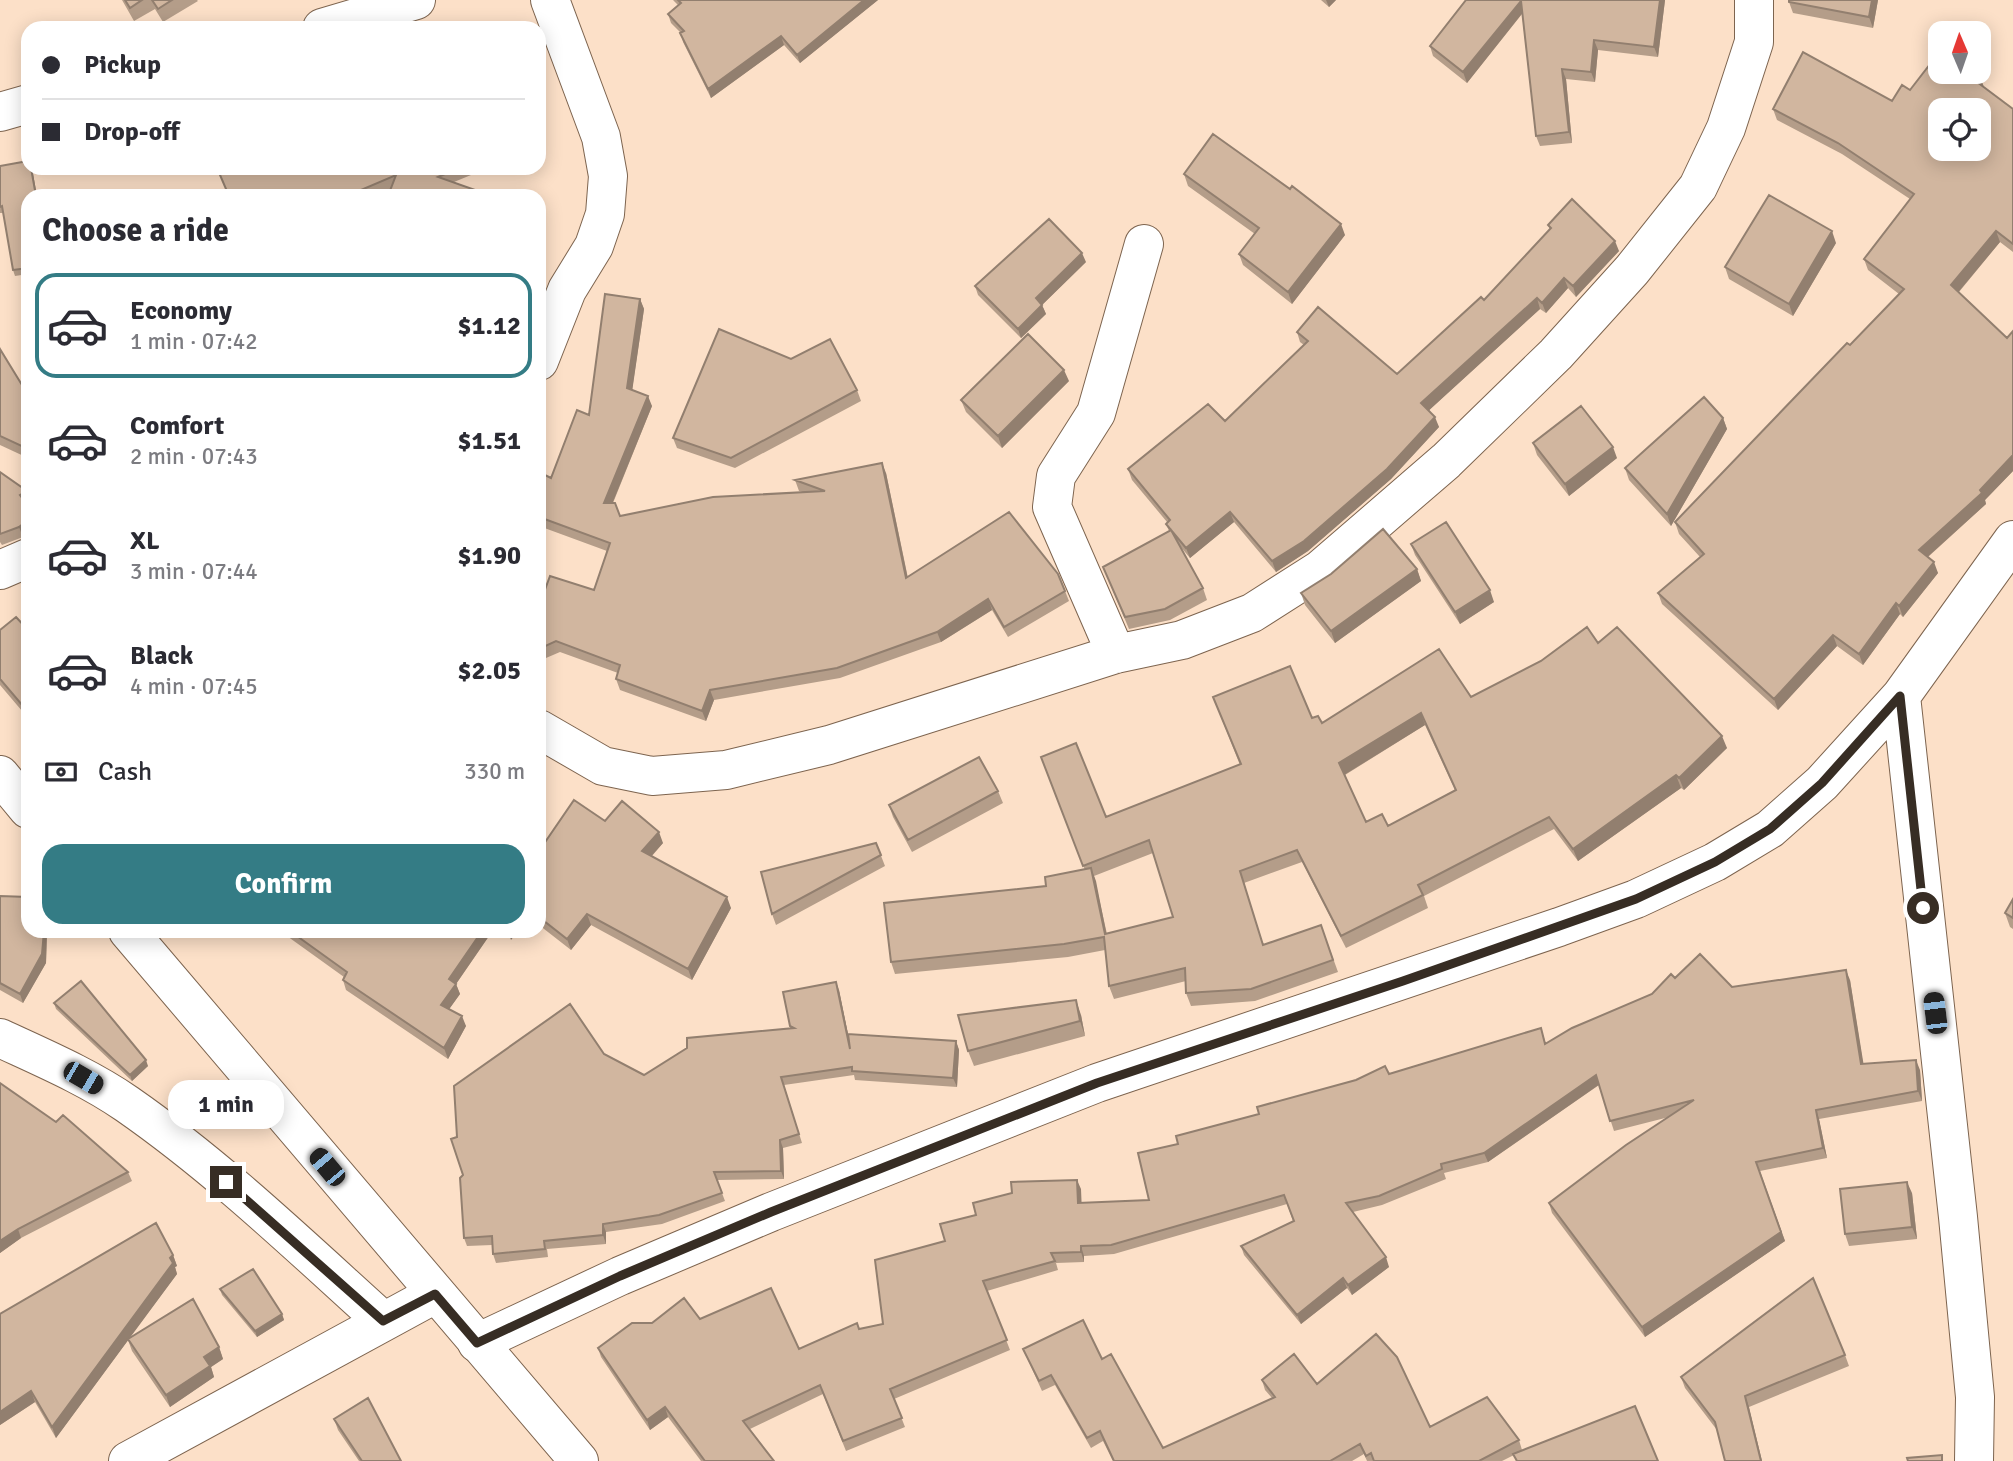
<!DOCTYPE html>
<html lang="en">
<head>
<meta charset="utf-8">
<style>
  :root { --surface:#fff; --page:#f2f2f3; --text:#2b2b33; --muted:#7c7c81; --line:#e1e1e2; --accent:#347c85 }
  body { margin:0; font-family:Signika,sans-serif; background:var(--page); color:var(--text); height:100vh; display:flex; flex-direction:column; font-size:26px; white-space:nowrap }
  * { box-sizing:border-box; margin:0 }
  p { font-size:23px; color:var(--muted) }
  .icon { flex:none; width:38px; height:38px; fill:none; stroke:currentColor; stroke-width:2; stroke-linecap:round; stroke-linejoin:round }
  .map { position:relative; flex:1; overflow:hidden }
  .panel { position:absolute; left:21px; top:189px; width:525px; height:749px; display:flex; flex-direction:column; background:var(--surface); border-radius:21px; box-shadow:0 4px 18px #0003 }
  .panel>* { flex:none }
  .guide { position:absolute; left:21px; top:21px; width:525px; height:154px; border-radius:21px; box-shadow:0 4px 18px #0003; display:grid; align-content:center; height:154px; padding:0 21px; background:var(--surface) }
  .needle { width:46px; rotate:358deg }
  .fabs { position:absolute; left:1928px; top:21px; display:grid; gap:14px }
  .fabs a { display:grid; place-items:center; width:63px; height:63px; border-radius:14px; background:var(--surface); box-shadow:0 4px 18px #0003; font-size:35px }
  .end { position:absolute; width:32px; height:32px; margin:-16px; border:9px solid #372d24; background:#fff; box-shadow:0 0 0 4px #fff }
  .from { border-radius:50% }
  .bubble { position:absolute; height:49px; border-radius:21px; background:var(--surface); box-shadow:0 4px 18px #0003; font-size:23px; font-weight:700; line-height:49px; text-align:center }
  .car { position:absolute; width:21px; height:42px; margin:-21px -10px; border-radius:9px; box-shadow:0 0 5px 2px #0007; background:linear-gradient(#222 24%,#8ab4d8 0 40%,#222 0 76%,#8ab4d8 0 86%,#222 0) }
  .guide b { display:flex; align-items:center; gap:24px; height:66px; font-size:26px }
  .guide b+b { border-top:2px solid var(--line) }
  .guide i { width:18px; height:18px; background:var(--text) }
  ul { padding:0; list-style:none }
  li { display:flex; align-items:center; gap:21px; height:105px; margin:0 14px 10px; padding:0 7px; border:4px solid transparent; border-radius:21px }
  li div { flex:1 }
  li b { display:block; font-size:26px }
  li em { font-style:normal; font-weight:700 }
  li.active { border-color:var(--accent) }
  li>.icon { width:63px; height:63px; stroke-width:1.5 }
  h2 { padding:0 21px; font-size:32px; line-height:84px }
  .pay { display:flex; align-items:center; gap:18px; height:77px; padding:0 21px; font-size:26px }
  .pay p { margin-inline-start:auto }
  .cta { display:flex; gap:14px; margin-top:auto; padding:14px 21px }
  .cta a { flex:1; height:80px; border-radius:21px; background:var(--accent); color:#fff; font-size:28px; font-weight:700; line-height:80px; text-align:center }
  .map>svg:first-child { display:block }
  .lines { fill:none; stroke-linecap:round; stroke-linejoin:round }
  .minor-casing { stroke:#7d644f; stroke-width:40 }
  .highway-casing { stroke:#7d644f; stroke-width:40 }
  .minor { stroke:#fff; stroke-width:38 }
  .highway { stroke:#fff; stroke-width:38 }
  .wall { fill:#b49d89; fill-rule:evenodd }
  .shaded-wall { fill:#927f6f }
  .building { fill:#d1b69f; stroke:#927f6f; stroke-width:2; fill-rule:evenodd }
  .route { stroke:#372d24; stroke-width:9 }
</style>
</head>
<body>
<div class="map">
<svg width="2013" height="1461" viewBox="0 0 2013 1461">
  <rect width="100%" height="100%" fill="#fce0c8"/>
  <g class="lines">
    <defs>
      <path id="minor" d="M322,28L416,0
        M0,112L28,104
        M539,361L567,290L594,246L605,214L608,176L601,137L550,0
        M0,570L28,558
        M1116,654L1052,507L1056,476L1096,413L1144,244
        M1901,696L1958,1217L1975,1397L1974,1461
        M539,729L603,766L652,776L726,770L829,745L1116,654L1182,640L1252,613L1321,569L1446,461L1556,354L1632,270L1698,187L1726,128L1754,42V0
        M0,1038C43,1058 88,1077 127,1104C219,1168 300,1246 383,1321
        M477,1343L620,1276L771,1212L1097,1083L1559,927L1636,899L1715,862L1770,829L1822,783L1901,696L2013,540
        M128,1461L435,1294"/>
      <path id="highway" d="M0,775L28,809
        M128,931L579,1461"/>
    </defs>
    <use href="#minor" class="minor-casing"/>
    <use href="#highway" class="highway-casing"/>
    <use href="#minor" class="minor"/>
    <use href="#highway" class="highway"/>
  </g>
  <path class="wall" d="M122,0H197L198,1L163,22L155,9L134,21Z
    M673,0H878L800,63L784,45L711,98L683,42L681,33L671,23L668,14L678,5Z
    M1321,0H1336L1329,7Z
    M1466,0H1665L1658,57L1598,50L1595,82L1566,79L1572,143L1540,146L1536,136L1522,14L1467,83L1433,56L1430,46Z
    M1878,0L1873,28L1793,13L1789,2Z
    M1980,77L1984,87L2013,109V252L2000,242L1959,292L2007,338L2013,331V471L1985,500L1986,504L1928,557L1938,573L1903,617L1900,614L1863,665L1837,646L1778,710L1662,604L1658,593L1700,557L1679,534L1675,522L1850,345L1899,294L1868,270L1864,259L1910,199L1842,154L1777,120L1773,109L1892,101L1910,90Z
    M0,166L28,196V274L15,276L13,270L3,213H0Z
    M274,168H488L454,182L390,189L375,196H228Z
    M1184,174L1345,235L1292,304L1243,265L1239,254L1255,234L1188,186Z
    M1548,225L1619,251L1576,297L1568,288L1546,313L1540,309L1429,410L1439,427L1391,479L1308,551L1276,572L1234,522L1190,558L1180,546L1203,588L1207,600L1170,620L1129,629L1103,567L1169,531L1166,524L1167,522L1132,480L1128,469L1225,421L1304,345L1300,342L1297,332L1397,374L1484,300L1550,230Z
    M1836,243L1793,316L1729,279L1725,267Z
    M1086,262L1042,305L1046,314L1021,338L978,295L975,286Z
    M640,299L644,309L632,390L652,406L613,503L620,516L803,492L799,491L795,480L886,473L908,578L1065,591L1069,601L1008,637L992,610L941,642L840,678L714,700L706,721L620,690L616,679L618,673L560,652L539,661V606L594,590L607,551L539,526V472L551,478L589,415Z
    M0,349L22,385L28,380V458L0,445Z
    M1069,381L1002,448L966,412L961,400Z
    M857,390L861,401L735,468L677,448L673,438Z
    M1723,418L1727,429L1671,526L1629,480L1625,468Z
    M1533,443L1617,458L1569,496L1537,455Z
    M0,472L27,491L28,495V503L27,504L28,506V533L23,537L2,545L0,542Z
    M1411,544L1494,602L1460,624L1415,555Z
    M1417,569L1421,581L1335,643L1305,605L1301,593Z
    M0,630H28V718L0,685Z
    M1598,643L1727,748L1684,790L1681,788L1578,861L1554,829L1424,896L1428,908L1346,948L1302,862L1244,883L1263,945L1321,925L1338,972L1255,1001L1191,1006L1186,993V981L1114,999L1109,986L1105,950L1068,957L895,974L891,962L1046,886L1085,870L1041,757L1106,817L1240,765L1213,697L1312,718L1322,723L1471,697ZM1425,725L1455,790L1388,826L1366,822L1345,775ZM1153,853L1173,917L1107,934L1094,876Z
    M998,791L1003,803L912,852L893,817L889,805Z
    M605,821L663,843L652,856L731,908L692,980L591,925L571,950L539,925V851Z
    M876,843L885,866L776,925L772,914Z
    M0,896L28,931H47L46,963L23,1003L0,990Z
    M2013,899V929L2010,927L2005,913Z
    M280,931H488L489,936L456,984L460,994L449,1009L466,1026L448,1059L346,990L343,980L344,977Z
    M1675,978L1732,987L1850,980L1863,1064L1920,1070L1922,1101L1819,1119L1827,1158L1760,1171L1785,1241L1645,1337L1552,1213L1549,1203L1669,1117L1614,1131L1599,1085L1488,1162L1444,1173L1446,1179L1382,1205L1353,1212L1389,1267L1352,1295L1347,1288L1301,1324L1244,1255L1241,1246L1293,1221L1287,1204L1114,1254L1084,1256V1262L1056,1263L1058,1270L987,1291L1010,1350L894,1399L905,1427L846,1451L823,1394L750,1429L774,1461H701L668,1417L650,1430L601,1357L598,1348L652,1323L700,1319L799,1349L859,1329L883,1324L945,1241L1081,1189V1203L1149,1200L1178,1144L1259,1114L1541,1028L1546,1044L1652,994Z
    M839,990L848,1034L956,1041L959,1050L957,1087L855,1080L854,1075L784,1085L802,1143L783,1148L784,1179L717,1180L725,1201L662,1224L606,1232V1244L547,1249L548,1257L496,1263L493,1254L492,1245L467,1246L464,1238L463,1175L457,1137L604,1054L644,1075L791,1028L790,1026Z
    M54,1003L148,1066L132,1081L56,1009Z
    M1081,1015L1085,1036L974,1066L968,1051Z
    M0,1083L128,1172L132,1181L21,1238L0,1253Z
    M1912,1193L1917,1239L1849,1246L1845,1234Z
    M173,1255L177,1266L175,1267L177,1274L129,1338L219,1347L223,1359L211,1367L214,1377L170,1407L132,1351L128,1340L56,1438L35,1402L0,1425V1314Z
    M220,1289L282,1314L284,1320L257,1337L222,1295Z
    M1023,1349L1102,1359L1163,1448L1272,1398L1265,1390L1262,1380L1317,1384L1430,1427L1519,1440L1522,1450L1658,1461H1516L1514,1455L1502,1461H1367L1364,1454L1352,1461H1113L1103,1441L1091,1448L1055,1385L1042,1391Z
    M1845,1355L1849,1366L1749,1407L1717,1430L1685,1388L1681,1377Z
    M334,1419L401,1461H359L338,1430Z"/>
  <path class="shaded-wall" d="M864,0H878L800,63L797,55Z
    M1326,0H1336L1329,7Z
    M1660,0H1665L1658,57L1654,47Z
    M1872,0H1878L1873,28L1869,17Z
    M1521,1L1524,11L1467,83L1463,72Z
    M781,36L784,45L711,98L708,89Z
    M1594,40L1598,50L1595,82L1591,72Z
    M1562,69L1566,79L1572,143L1569,132Z
    M1980,77L1984,88L1977,82Z
    M31,168H32L37,196H36Z
    M1341,224L1345,235L1292,304L1288,292Z
    M1832,231L1836,243L1793,316L1789,304Z
    M1996,231L2000,242L1955,296L1951,285Z
    M1615,241L1619,251L1576,297L1573,286Z
    M1082,253L1086,262L1042,305L1046,314L1021,338L1018,329L1036,298Z
    M1564,278L1568,288L1546,313L1542,303Z
    M1537,298L1540,309L1425,414L1421,403Z
    M640,299L644,309L631,399L627,388Z
    M1064,370L1069,381L1002,448L998,436Z
    M648,396L652,406L608,514L604,503Z
    M1435,417L1439,427L1391,479L1308,551L1276,572L1272,561Z
    M1723,418L1727,429L1671,526L1667,514Z
    M1613,447L1617,458L1569,496L1565,484Z
    M2013,455V471L1985,500L1986,504L1923,561L1919,550L1980,490Z
    M882,463L886,473L910,589L906,578Z
    M1230,512L1234,522L1190,558L1186,548Z
    M28,520V533L23,537L19,527Z
    M1934,562L1938,573L1903,617L1899,606Z
    M1417,569L1421,581L1335,643L1331,631Z
    M1490,590L1494,602L1460,624L1455,612Z
    M988,599L992,610L941,642L937,632Z
    M1896,603L1900,614L1863,665L1859,654Z
    M1833,635L1837,646L1778,710L1774,699Z
    M710,690L714,700L706,721L702,711Z
    M1421,713L1425,725L1344,775L1339,763Z
    M1722,736L1727,748L1684,790L1679,778Z
    M1676,775L1681,788L1578,861L1573,849Z
    M659,832L663,843L646,862L642,851Z
    M1091,868L1096,881L1109,947L1105,934Z
    M727,897L731,908L692,980L688,969Z
    M587,914L591,925L571,950L567,939Z
    M44,931H47L46,963L23,1003L20,994Z
    M482,931H488L489,936L456,984L460,994L445,1015L441,1005L449,979Z
    M508,931H518L511,940Z
    M1846,970L1850,980L1865,1073L1861,1064Z
    M836,982L839,990L853,1058L850,1049Z
    M1076,1000L1081,1015L1085,1036L1080,1021Z
    M462,1016L466,1026L448,1059L444,1048Z
    M956,1041L959,1050L957,1087L953,1078Z
    M146,1060L148,1066L132,1081L130,1075Z
    M1916,1060L1920,1070L1922,1101L1918,1091Z
    M1596,1075L1600,1084L1488,1162L1484,1153Z
    M1816,1110L1819,1119L1827,1158L1823,1148Z
    M780,1140L783,1148L784,1179L781,1171Z
    M1756,1162L1785,1241L1645,1337L1642,1327Z
    M1077,1180L1081,1189L1082,1213L1078,1203Z
    M1907,1182L1912,1193L1917,1239L1912,1227Z
    M603,1224L606,1232V1244L603,1235Z
    M18,1229L21,1238L0,1253V1241Z
    M1081,1246L1084,1256V1262L1081,1252Z
    M173,1255L177,1266L175,1267L177,1274L56,1438L52,1427L170,1258Z
    M1386,1257L1389,1267L1352,1295L1348,1285Z
    M1343,1278L1347,1288L1301,1324L1297,1315Z
    M282,1314L284,1320L257,1337L255,1331Z
    M219,1347L223,1359L211,1367L214,1377L170,1407L166,1395L204,1357Z
    M31,1391L35,1402L0,1425V1412Z
    M1745,1396L1749,1407L1762,1461H1761Z
    M665,1407L668,1417L650,1430L647,1420Z"/>
  <path class="building" d="M125,0H142L130,8Z
    M152,0H172L158,9Z
    M678,0H864L797,55L781,36L708,89L680,33L684,31L668,14L681,3Z
    M1466,0H1660L1654,47L1594,40L1591,72L1562,69L1569,132L1536,136L1521,1L1463,72L1430,46Z
    M1789,0H1872L1869,17L1789,2Z
    M1941,50V72H1972L1980,77L1977,82L2013,109V244L1996,231L1951,285L2007,338L2013,331V455L1980,490L1982,493L1919,550L1934,562L1899,606L1896,603L1859,654L1833,635L1774,699L1658,593L1704,554L1675,522L1847,343L1850,345L1904,289L1864,259L1914,194L1838,143L1773,109L1803,52L1892,101L1902,85L1910,90ZM1941,110H1979V149H1941Z
    M1213,134L1290,189L1292,186L1341,224L1288,292L1239,254L1259,228L1184,174Z
    M28,161V168H31L36,196H28V268L13,270L2,206L0,207V166Z
    M217,168H268L269,170L274,168H459L438,177L492,196H388L396,175L347,196H229Z
    M1769,195L1832,231L1789,304L1725,267Z
    M1572,199L1615,241L1573,286L1564,278L1542,303L1537,298L1421,403L1435,417L1387,469L1304,541L1272,561L1230,512L1186,548L1166,524L1170,520L1128,469L1208,404L1225,421L1308,341L1297,332L1318,307L1397,374L1481,297L1484,300L1551,228L1548,225Z
    M1049,219L1082,253L1036,298L1042,305L1018,329L975,286Z
    M605,294L640,299L627,388L648,396L604,503H615L620,516L713,497L825,491L795,480L882,463L906,578L1009,512L1058,574L1065,591L1004,627L988,599L937,632L837,668L710,690L702,711L616,679L620,665L556,641L539,649V606L550,576L594,590L610,543L539,517V472L551,478L577,410L589,415Z
    M719,329L791,359L830,339L857,390L731,458L673,438Z
    M1028,334L1064,370L998,436L961,400Z
    M0,349L22,385L28,380V449L0,436Z
    M1704,397L1723,418L1667,514L1625,468Z
    M1581,406L1613,447L1565,484L1533,443Z
    M0,472L27,491L20,495L28,506V520L19,527L0,534Z
    M1446,522L1490,590L1455,612L1411,544Z
    M1383,529L1417,569L1331,631L1301,593L1331,574Z
    M1171,530L1203,588L1165,609L1125,617L1103,567Z
    M16,617L28,630V712L0,679V630Z
    M1587,627L1598,643L1617,627L1722,736L1679,778L1676,775L1573,849L1549,817L1418,885L1423,895L1341,936L1297,850L1240,871L1263,945L1321,925L1333,960L1251,989L1186,993L1185,968L1109,986L1104,937L1064,944L891,962L884,903L1046,886L1045,877L1091,868L1105,934L1173,917L1149,840L1083,866L1041,757L1076,743L1106,817L1241,764L1213,697L1290,666L1312,718L1318,716L1322,723L1439,649L1471,697L1541,661ZM1421,713L1456,790L1388,826L1382,814L1366,822L1339,763Z
    M979,757L998,791L908,840L889,805Z
    M574,800L605,821L622,801L659,832L642,851L727,897L688,969L587,914L567,939L539,917V851Z
    M876,843L881,855L772,914L761,872Z
    M0,896L28,897V931H44L42,954L20,994L0,983Z
    M2013,899V918L2005,913Z
    M290,931H482L449,979L456,984L441,1005L462,1016L444,1048L343,980L347,972Z
    M1700,954L1732,987L1846,970L1861,1064L1916,1060L1918,1091L1816,1110L1823,1148L1756,1162L1781,1232L1642,1327L1549,1203L1626,1145L1694,1100L1610,1121L1596,1075L1484,1153L1441,1164L1442,1169L1379,1196L1346,1203L1386,1257L1348,1285L1343,1278L1297,1315L1241,1246L1294,1221L1284,1195L1111,1245L1081,1246V1252L1051,1253L1055,1261L983,1281L1007,1340L890,1389L902,1418L843,1441L820,1385L743,1421L774,1461H705L665,1407L647,1420L598,1348L632,1323H652L684,1298L700,1319L771,1288L799,1349L857,1323L859,1329L883,1324L875,1260L945,1241L940,1224L976,1215L973,1203L1012,1193L1011,1182L1077,1180L1078,1203L1149,1200L1138,1153L1178,1144L1176,1136L1259,1114L1257,1107L1356,1080L1385,1066L1389,1074L1541,1028L1545,1044L1572,1028L1652,994L1671,974L1675,978Z
    M81,981L146,1060L130,1075L54,1003Z
    M836,982L850,1049L848,1034L956,1041L953,1078L852,1071V1067L781,1077L799,1134L780,1140L781,1171L714,1172L722,1193L659,1215L603,1224V1235L544,1241L545,1249L493,1254L492,1236L464,1238L460,1178L463,1175L451,1139L457,1137L454,1086L570,1004L604,1054L644,1075L687,1048V1038L794,1028L790,1026L783,992Z
    M1076,1000L1080,1021L968,1051L958,1015Z
    M0,1083L56,1122L63,1115L128,1172L18,1229L0,1241Z
    M1907,1182L1912,1227L1845,1234L1840,1189Z
    M156,1223L173,1255L170,1258L173,1263L52,1427L31,1391L0,1412V1314Z
    M253,1269L282,1314L255,1331L220,1289Z
    M1813,1278L1845,1355L1745,1396L1761,1461H1725L1715,1422L1681,1377Z
    M193,1299L219,1347L204,1357L210,1366L166,1395L128,1339Z
    M1083,1320L1102,1359L1111,1354L1163,1448L1275,1397L1262,1380L1294,1354L1317,1384L1376,1334L1397,1357L1430,1427L1487,1397L1519,1440L1479,1461H1374L1371,1453L1366,1456L1360,1444L1330,1461H1114L1100,1431L1087,1438L1051,1375L1039,1381L1023,1349Z
    M368,1398L401,1461H362L334,1419Z
    M1635,1406L1658,1461H1517L1513,1454Z
    M1942,1455V1461H1908L1907,1458Z"/>
  <g class="lines">
    <path class="route" d="M226,1182L383,1321L435,1294L477,1343L620,1276L771,1212L1097,1083L1403,981L1636,899L1715,862L1770,829L1822,783L1900,696L1923,908"/>
  </g>
</svg>
<div class="fabs">
<a><svg class="needle" viewBox="-14 -14 28 28"><path d="M0-13l5 13h-10z" fill="#e53935"/><path d="M0 13l5-13h-10z" fill="#7c7c81"/></svg></a>
<a><svg class="icon" aria-label="locate" viewBox="0 0 24 24"><circle cx="12" cy="12" r="6"/><path d="M12 2v4M12 18v4M2 12h4M18 12h4"/></svg></a>
</div>
<i class="end from" style="left:1923px;top:908px"></i>
<i class="end" style="left:226px;top:1182px"></i>
<div class="bubble" style="left:168px;top:1080px;width:116px">1 min</div>
<i class="car" style="left:1935px;top:1013px;rotate:353deg"></i>
<i class="car" style="left:83px;top:1078px;rotate:120deg"></i>
<i class="car" style="left:327px;top:1167px;rotate:320deg"></i>
<div class="guide">
<b><i class="from"></i>Pickup</b>
<b><i></i>Drop-off</b>
</div>
<section class="panel">
<h2>Choose a ride</h2>
<ul>
<li class="active"><svg class="icon" aria-label="car" viewBox="0 0 24 24"><path d="M5 17H2v-5l4-1 3-4h7l3 4 3 1v5h-3M9 17h6M6 11h13"/><circle cx="7" cy="17" r="2"/><circle cx="17" cy="17" r="2"/></svg><div><b>Economy</b><p>1 min · 07:42</p></div><em>$1.12</em></li>
<li><svg class="icon" aria-label="car" viewBox="0 0 24 24"><path d="M5 17H2v-5l4-1 3-4h7l3 4 3 1v5h-3M9 17h6M6 11h13"/><circle cx="7" cy="17" r="2"/><circle cx="17" cy="17" r="2"/></svg><div><b>Comfort</b><p>2 min · 07:43</p></div><em>$1.51</em></li>
<li><svg class="icon" aria-label="car" viewBox="0 0 24 24"><path d="M5 17H2v-5l4-1 3-4h7l3 4 3 1v5h-3M9 17h6M6 11h13"/><circle cx="7" cy="17" r="2"/><circle cx="17" cy="17" r="2"/></svg><div><b>XL</b><p>3 min · 07:44</p></div><em>$1.90</em></li>
<li><svg class="icon" aria-label="car" viewBox="0 0 24 24"><path d="M5 17H2v-5l4-1 3-4h7l3 4 3 1v5h-3M9 17h6M6 11h13"/><circle cx="7" cy="17" r="2"/><circle cx="17" cy="17" r="2"/></svg><div><b>Black</b><p>4 min · 07:45</p></div><em>$2.05</em></li>
</ul>
<div class="pay"><svg class="icon" aria-label="cash" viewBox="0 0 24 24"><path d="M3 7h18v10H3z"/><circle cx="12" cy="12" r="2"/></svg>Cash<p>330 m</p></div>
<div class="cta"><a>Confirm</a></div>
</section>
</div>
</body>
</html>
